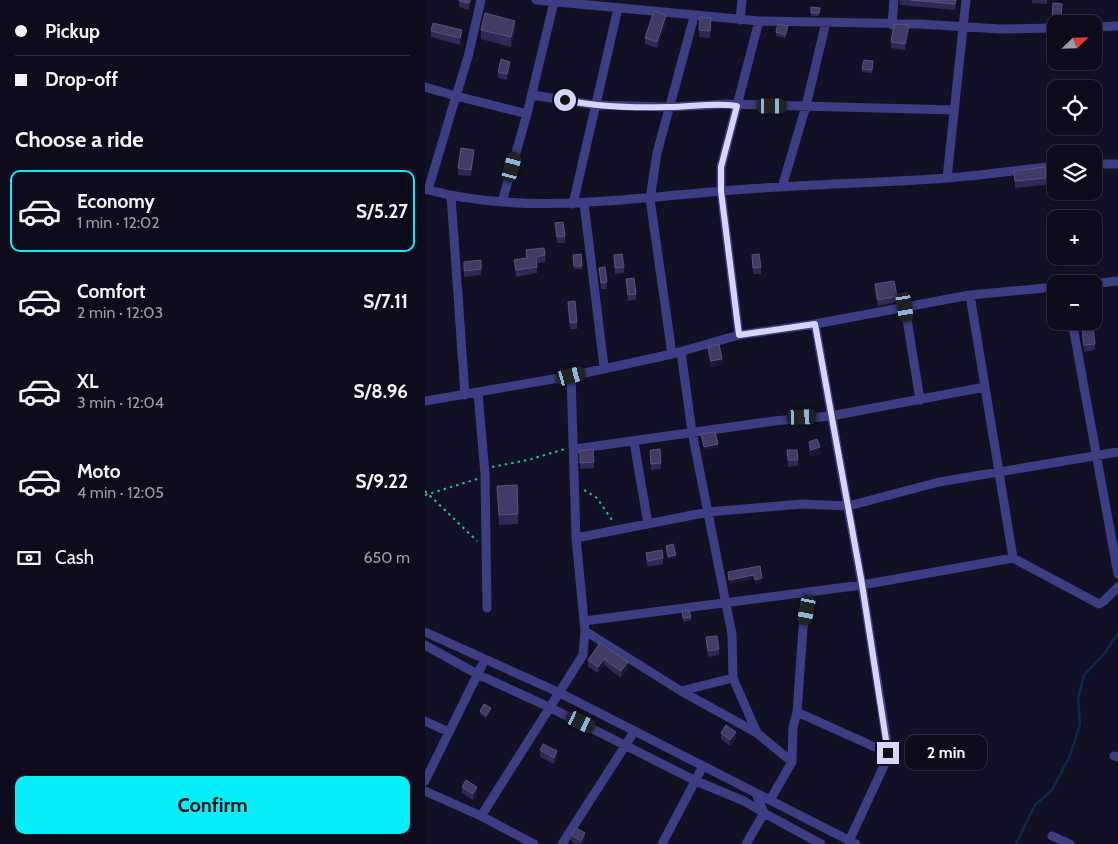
<!DOCTYPE html>
<html lang="en">
<head>
<meta charset="utf-8">
<style>
  :root { --surface:#0e0c1c; --page:#171525; --text:#f1f3f6; --muted:#9b9ba3; --line:#2e2c3b; --accent:#06eff9 }
  body { margin:0; font-family:Cabin,sans-serif; background:var(--page); color:var(--text); height:100vh; display:flex; flex-direction:column; font-size:19px; white-space:nowrap }
  * { box-sizing:border-box; margin:0 }
  p { font-size:16px; color:var(--muted) }
  .icon { flex:none; width:28px; height:28px; fill:none; stroke:currentColor; stroke-width:2; stroke-linecap:round; stroke-linejoin:round }
  .map { position:relative; flex:1; overflow:hidden }
  .drawer { display:flex; flex-direction:column; background:var(--surface); width:425px }
  .drawer>* { flex:none }
  .guide { display:grid; align-content:center; height:110px; padding:0 15px; background:var(--surface) }
  .needle { width:32px; rotate:67deg }
  .buttons { position:absolute; left:622px; top:15px; display:grid; gap:10px }
  .buttons a { display:grid; place-items:center; width:55px; height:55px; border-radius:10px; background:var(--surface); box-shadow:0 1px 4px #0004,0 0 0 1px var(--line); font-size:25px }
  .end { position:absolute; width:22px; height:22px; margin:-11px; border:6px solid #d7d5fe; background:#111; box-shadow:0 0 0 2px #111 }
  .from { border-radius:50% }
  .bubble { position:absolute; height:35px; border-radius:10px; background:var(--surface); box-shadow:0 1px 4px #0004,0 0 0 1px var(--line); font-size:16px; font-weight:700; line-height:35px; text-align:center }
  .car { position:absolute; width:15px; height:30px; margin:-15px -8px; border-radius:6px; box-shadow:0 0 4px 1px #0007; background:linear-gradient(#222 24%,#8ab4d8 0 40%,#222 0 76%,#8ab4d8 0 86%,#222 0) }
  .guide b { display:flex; align-items:center; gap:18px; height:48px; font-size:19px }
  .guide b+b { border-top:1px solid var(--line) }
  .guide i { width:12px; height:12px; background:var(--text) }
  ul { padding:0; list-style:none }
  li { display:flex; align-items:center; gap:15px; height:82px; margin:0 10px 8px; padding:0 5px; border:2px solid transparent; border-radius:10px }
  li div { flex:1 }
  li b { display:block; font-size:19px }
  li em { font-style:normal; font-weight:700 }
  li.on { border-color:var(--accent) }
  li>.icon { width:45px; height:45px; stroke-width:1.5 }
  h2 { padding:0 15px; font-size:22px; line-height:60px }
  .pay { display:flex; align-items:center; gap:12px; height:55px; padding:0 15px; font-size:19px }
  .pay p { margin-inline-start:auto }
  .action { display:flex; gap:10px; margin-top:auto; padding:10px 15px }
  .action a { flex:1; height:58px; border-radius:10px; background:var(--accent); color:#111; font-size:20px; font-weight:700; line-height:58px; text-align:center }
  main { display:flex; flex:1; min-height:0 }
  .map>svg:first-child { display:block }
  .lines { fill:none; stroke-linecap:round; stroke-linejoin:round }
  .stream { stroke:#0f2949; stroke-width:2.5 }
  .path { stroke:#32b5a5; stroke-width:2; stroke-dasharray:2.5 4; stroke-linecap:butt }
  .minor { stroke:#3c3d83; stroke-width:9 }
  .wall { fill:#2f2953 }
  .shaded-wall { fill:#1c1739 }
  .building { fill:#413b65; stroke:#58547d }
  .route { stroke:#d7d5fe; stroke-width:6 }
</style>
</head>
<body>
<main>
<section class="drawer">
<div class="guide">
<b><i class="from"></i>Pickup</b>
<b><i></i>Drop-off</b>
</div>
<h2>Choose a ride</h2>
<ul>
<li class="on"><svg class="icon" aria-label="car" viewBox="0 0 24 24"><path d="M5 17H2v-5l4-1 3-4h7l3 4 3 1v5h-3M9 17h6M6 11h13"/><circle cx="7" cy="17" r="2"/><circle cx="17" cy="17" r="2"/></svg><div><b>Economy</b><p>1 min · 12:02</p></div><em>S/5.27</em></li>
<li><svg class="icon" aria-label="car" viewBox="0 0 24 24"><path d="M5 17H2v-5l4-1 3-4h7l3 4 3 1v5h-3M9 17h6M6 11h13"/><circle cx="7" cy="17" r="2"/><circle cx="17" cy="17" r="2"/></svg><div><b>Comfort</b><p>2 min · 12:03</p></div><em>S/7.11</em></li>
<li><svg class="icon" aria-label="car" viewBox="0 0 24 24"><path d="M5 17H2v-5l4-1 3-4h7l3 4 3 1v5h-3M9 17h6M6 11h13"/><circle cx="7" cy="17" r="2"/><circle cx="17" cy="17" r="2"/></svg><div><b>XL</b><p>3 min · 12:04</p></div><em>S/8.96</em></li>
<li><svg class="icon" aria-label="car" viewBox="0 0 24 24"><path d="M5 17H2v-5l4-1 3-4h7l3 4 3 1v5h-3M9 17h6M6 11h13"/><circle cx="7" cy="17" r="2"/><circle cx="17" cy="17" r="2"/></svg><div><b>Moto</b><p>4 min · 12:05</p></div><em>S/9.22</em></li>
</ul>
<div class="pay"><svg class="icon" aria-label="cash" viewBox="0 0 24 24"><path d="M3 7h18v10H3z"/><circle cx="12" cy="12" r="2"/></svg>Cash<p>650 m</p></div>
<div class="action"><a>Confirm</a></div>
</section>
<div class="map">
<svg width="693" height="844" viewBox="0 0 693 844">
  <rect width="100%" height="100%" fill="#121025"/>
  <g class="lines">
    <path class="stream" d="M591,844L610,805L627,790L645,756L655,724L653,699L659,675L680,653L693,633"/>
    <path class="path" d="M67,467L103,460L140,449
      M159,490L172,498L189,523
      M0,491L52,541
      M0,495L52,479"/>
    <path class="minor" d="M56,0L43,57L31,96L102,114L129,2
      M111,0L334,21L495,24L575,29L631,28
      M315,20L317,0
      M467,25L469,0
      M669,27L693,26
      M0,87L31,96L3,190
      M107,95L170,105L244,107L302,104L529,110
      M669,164H693
      M522,178L541,0
      M357,187L381,106L401,22
      M0,189C106,218 215,196 323,189C389,184 456,183 522,178C559,175 595,170 631,166
      M26,196L40,395
      M77,202L102,114
      M159,203L179,367
      M148,204L193,8
      M666,284L693,281
      M545,295L588,558
      M480,307L495,400
      M647,321L693,574
      M390,324L437,585L463,749V757L424,841
      M314,335L296,191V167L334,21
      M256,352L267,432L307,634L308,678L332,733
      M247,354L225,199L232,153L269,17
      M53,393L60,474L62,608
      M0,401L146,376L247,354L314,335L390,324L545,295L631,287
      M209,442L223,524
      M150,449L349,421L406,416L560,387
      M151,538L283,512L377,504L423,506L514,482L693,452
      M159,621L437,585L588,558L674,604L679,601L693,587
      M160,631L256,691L332,733L367,762
      M0,632L135,693L431,844
      M0,645L52,674L126,708L271,781L319,801L339,813L321,844
      M256,691L308,678
      M372,712L378,628L385,592
      M0,721L24,732
      M689,756L693,757
      M0,781L60,659
      M0,791L56,816L109,844
      M331,793L339,813L396,844
      M345,800L367,762L368,727L372,712L463,753
      M56,816L158,655L160,631L151,538L146,376
      M627,836L645,844
      M137,844L209,732
      M237,844L277,768"/>
  </g>
  <path class="wall" d="M34,0H47L44,10L34,7Z
    M474,0H531L530,10L475,5Z
    M607,0H622V4L607,3Z
    M386,7L395,8L394,16H386Z
    M637,10L636,22L627,21V15Z
    M241,22L232,48L220,44V38Z
    M286,24L285,38L274,37V30Z
    M363,29L360,38L351,36V32Z
    M56,30L90,31L86,47L56,39Z
    M6,31L37,37L35,45L6,37Z
    M484,31L480,50L466,48V42Z
    M448,64L447,73L437,72V69Z
    M85,68L82,80L73,78V72Z
    M49,156L46,176L33,175V168Z
    M589,171L621,178V185L590,188Z
    M130,223L140,236V243H132Z
    M101,250L120,255V262L112,263V273L91,277L89,260L102,258Z
    M189,255L199,267V273L190,274Z
    M327,255L336,267V274H328Z
    M148,258L157,266V269H149Z
    M39,262L56,269V275L39,277Z
    M174,268L182,282V289H176Z
    M201,279L211,294V300L203,301Z
    M450,284L472,296V302L453,306L450,291Z
    M143,302L152,322V329H145Z
    M657,329L670,344V350L659,352L657,336Z
    M283,347L297,365L286,367L283,353Z
    M384,442L395,454L386,456L384,448Z
    M225,450L236,463V469L226,470Z
    M362,450L373,460V466L363,467Z
    M155,451L169,462V468L155,469Z
    M72,486L93,514V524L74,525Z
    M221,553L238,558V564L223,567L221,560Z
    M257,611L266,617V620L258,622Z
    M281,637L294,649V655L283,657L281,643Z
    M175,643L203,668L196,678L179,665L173,673L163,667V660Z
    M55,711H66L61,719L55,714Z
    M296,733L311,738L305,746L296,739Z
    M115,750L132,757L129,764L115,757Z
    M37,787L52,794L48,800L37,793Z
    M146,835L160,840L158,844H150L146,841Z"/>
  <path class="shaded-wall" d="M45,0H47L44,10V3Z
    M241,15V22L232,48V42Z
    M90,21V31L86,47V37Z
    M484,25V31L480,50V44Z
    M37,30V37L35,45V38Z
    M85,62V68L82,80V74Z
    M49,150V156L46,176V170Z
    M297,359V365L286,367V361Z
    M293,444V448L279,450V447Z
    M395,447V454L386,456V450Z
    M251,555V558L243,560V557Z
    M329,575V579L304,584V580Z
    M337,578V583L330,584V580Z
    M179,659V665L173,673V667Z
    M203,662V668L196,678V671Z
    M66,708V711L61,719V716Z
    M311,732V738L305,746V740Z
    M132,751V757L129,764V758Z
    M52,787V794L48,800V794Z
    M160,833V840L158,844H156V841Z"/>
  <path class="building" d="M34,0H45L44,3L34,1Z
    M486,0H531L530,4Z
    M628,3L637,4L636,16L627,15Z
    M386,7L395,8L394,13H386Z
    M229,11L241,15L232,42L220,38Z
    M60,13L90,21L86,37L56,30Z
    M275,17L286,18L285,31L274,30Z
    M8,23L37,30L35,38L6,31Z
    M353,24L363,26L360,35L351,32Z
    M469,24L484,25L480,44L466,42Z
    M76,59L85,62L82,74L73,72Z
    M439,60L448,61L447,70L437,69Z
    M36,148L49,150L46,170L33,168Z
    M620,167L621,178L590,181L589,171Z
    M138,222L140,236L132,237L130,223Z
    M119,248L120,255L111,257L112,267L91,270L89,260L102,258L101,250Z
    M156,254L157,266H149L148,255Z
    M197,254L199,267L190,268L189,255Z
    M334,254L336,267L328,268L327,255Z
    M56,260V269L39,271V262Z
    M180,267L182,282L176,283L174,268Z
    M209,278L211,294L203,295L201,279Z
    M469,281L472,296L453,300L450,284Z
    M150,301L152,322L145,323L143,302Z
    M668,328L670,344L659,345L657,329Z
    M294,344L297,359L286,361L283,347Z
    M290,432L293,444L279,447L276,434Z
    M392,439L395,447L386,450L384,442Z
    M168,449L169,462L155,463V451Z
    M235,449L236,463L226,464L225,450Z
    M362,450H372L373,460H363Z
    M92,485L93,514L74,515L72,486Z
    M248,544L251,555L243,557L241,546Z
    M237,550L238,558L223,561L221,553Z
    M335,566L337,578L330,580L329,575L304,580L303,572Z
    M264,610L266,617L258,618L257,611Z
    M292,636L294,649L283,651L281,637Z
    M175,643L203,662L196,671L179,659L173,667L163,660Z
    M59,704L66,708L61,716L55,711Z
    M301,725L311,732L305,740L296,733Z
    M118,744L132,751L129,758L115,750Z
    M41,780L52,787L48,794L37,787Z
    M151,828L160,833L156,841L146,835Z"/>
  <g class="lines">
    <path class="route" d="M140,100C173,107 210,108 243,107C267,107 289,102 312,106L296,167V191L314,335L390,324L437,584L463,753"/>
  </g>
</svg>
<div class="buttons">
<a><svg class="needle" viewBox="-14 -14 28 28"><path d="M0-13l5 13h-10z" fill="#e53935"/><path d="M0 13l5-13h-10z" fill="#9b9ba3"/></svg></a>
<a><svg class="icon" aria-label="locate" viewBox="0 0 24 24"><circle cx="12" cy="12" r="6"/><path d="M12 2v4M12 18v4M2 12h4M18 12h4"/></svg></a>
<a><svg class="icon" aria-label="layers" viewBox="0 0 24 24"><path d="M12 4l9 5-9 5-9-5zM3 14l9 5 9-5"/></svg></a>
<a>+</a>
<a>−</a>
</div>
<i class="end from" style="left:140px;top:100px"></i>
<i class="end" style="left:463px;top:753px"></i>
<div class="bubble" style="left:480px;top:735px;width:82px">2 min</div>
<i class="car" style="left:347px;top:106px;rotate:90deg"></i>
<i class="car" style="left:87px;top:167px;rotate:15deg"></i>
<i class="car" style="left:480px;top:307px;rotate:171deg"></i>
<i class="car" style="left:146px;top:376px;rotate:75deg"></i>
<i class="car" style="left:377px;top:417px;rotate:88deg"></i>
<i class="car" style="left:382px;top:610px;rotate:191deg"></i>
<i class="car" style="left:156px;top:722px;rotate:116deg"></i>
</div>
</main>
</body>
</html>
